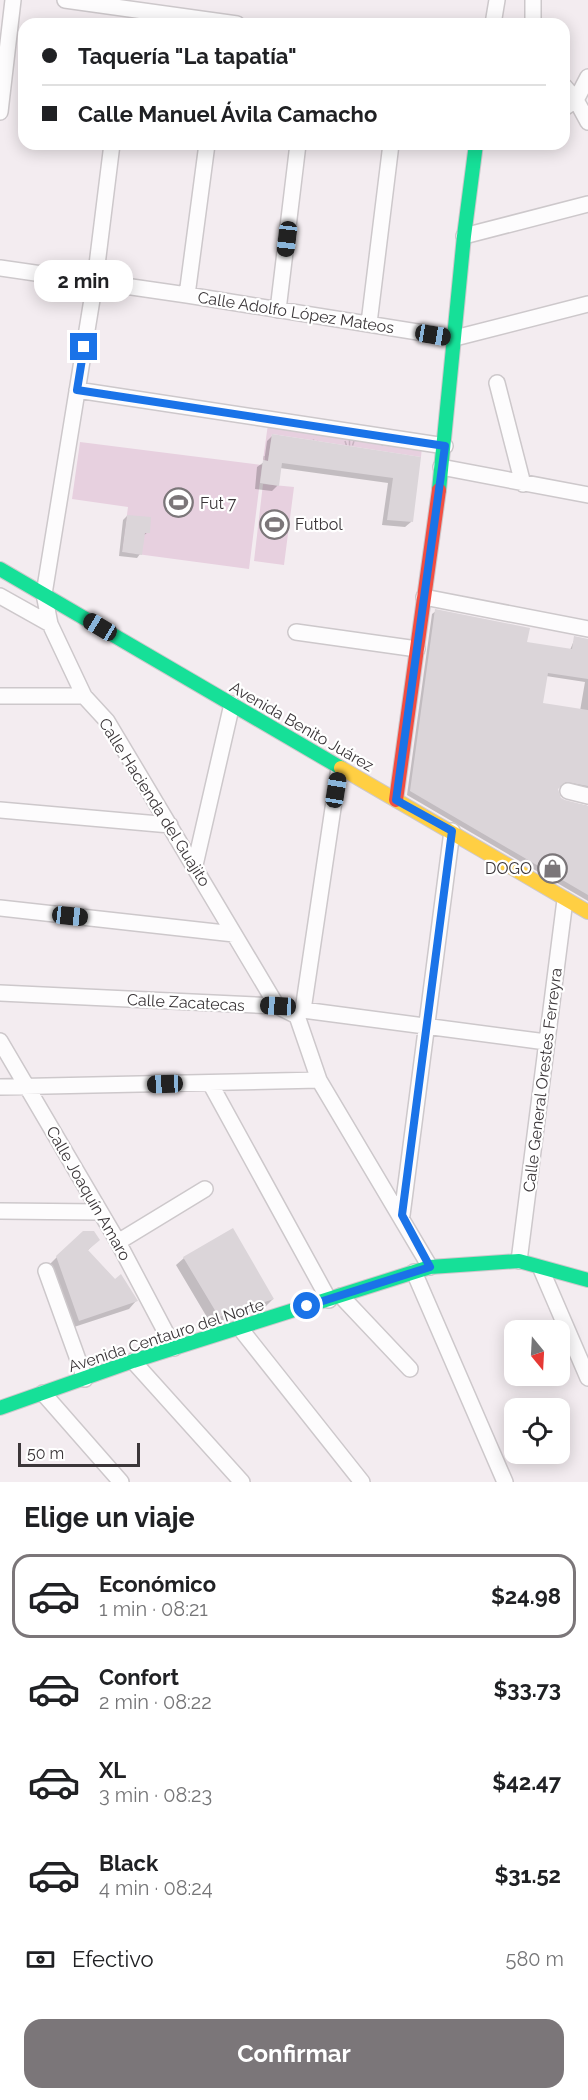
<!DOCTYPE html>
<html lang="es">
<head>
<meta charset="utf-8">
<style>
  :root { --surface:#fff; --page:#f6f6f6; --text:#202124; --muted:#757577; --line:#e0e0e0; --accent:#7b7679 }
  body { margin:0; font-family:Raleway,sans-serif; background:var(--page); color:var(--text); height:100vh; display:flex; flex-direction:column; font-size:22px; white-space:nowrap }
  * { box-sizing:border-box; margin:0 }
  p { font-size:20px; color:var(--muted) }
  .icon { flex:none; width:33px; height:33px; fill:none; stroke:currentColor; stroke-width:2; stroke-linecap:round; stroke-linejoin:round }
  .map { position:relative; height:1482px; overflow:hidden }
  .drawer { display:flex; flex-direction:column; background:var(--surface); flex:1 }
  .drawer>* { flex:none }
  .hud { position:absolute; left:18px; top:18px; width:552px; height:132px; border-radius:18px; box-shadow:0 3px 15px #0003; display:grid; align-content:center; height:132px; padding:0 24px; background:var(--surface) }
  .needle { width:39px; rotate:162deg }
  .tools { position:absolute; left:504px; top:1320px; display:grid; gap:12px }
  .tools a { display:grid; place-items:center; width:66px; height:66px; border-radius:12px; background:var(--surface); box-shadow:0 3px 15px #0003; font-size:30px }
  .scale { position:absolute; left:18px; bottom:15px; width:122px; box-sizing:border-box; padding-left:6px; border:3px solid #3b3639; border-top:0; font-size:16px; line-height:21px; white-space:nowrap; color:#3b3639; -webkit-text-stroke:4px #fff; paint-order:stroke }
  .end { position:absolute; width:27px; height:27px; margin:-14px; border:8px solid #1a73e8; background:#fff; box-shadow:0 0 0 3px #fff }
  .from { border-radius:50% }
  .bubble { position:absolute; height:42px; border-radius:18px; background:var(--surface); box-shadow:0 3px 15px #0003; font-size:20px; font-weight:700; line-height:42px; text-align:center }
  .car { position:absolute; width:18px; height:36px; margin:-18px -9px; border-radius:8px; box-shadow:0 0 4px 2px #0007; background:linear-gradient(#222 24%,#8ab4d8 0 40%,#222 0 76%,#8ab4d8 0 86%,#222 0) }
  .hud b { display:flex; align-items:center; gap:21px; height:57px; font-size:22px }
  .hud b+b { border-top:2px solid var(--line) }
  .hud i { width:15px; height:15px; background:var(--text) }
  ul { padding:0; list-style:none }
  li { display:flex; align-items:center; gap:18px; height:84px; margin:0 12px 9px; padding:0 12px; border:3px solid transparent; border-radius:18px }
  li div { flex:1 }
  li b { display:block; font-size:22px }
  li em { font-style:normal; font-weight:700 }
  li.active { border-color:var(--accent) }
  li>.icon { width:54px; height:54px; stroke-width:1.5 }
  h2 { padding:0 24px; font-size:27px; line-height:72px }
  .pay { display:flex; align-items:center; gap:15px; height:66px; padding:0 24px; font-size:22px }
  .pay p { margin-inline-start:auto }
  .button { display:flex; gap:12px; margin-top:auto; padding:12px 24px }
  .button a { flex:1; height:69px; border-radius:18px; background:var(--accent); color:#fff; font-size:24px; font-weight:700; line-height:69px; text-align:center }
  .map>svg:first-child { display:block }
  .grass { fill:url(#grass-tufts) }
  .green { fill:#e7d0df }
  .shadow { fill:#0003; fill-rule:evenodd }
  .building { fill:#dbd5d9 }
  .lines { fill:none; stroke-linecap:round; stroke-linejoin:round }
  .street-casing { stroke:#cdc8cb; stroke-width:18 }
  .fast-casing { stroke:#cdc8cb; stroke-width:16 }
  .slow-casing { stroke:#cdc8cb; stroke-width:16 }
  .jam-casing { stroke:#cdc8cb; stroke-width:16 }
  .street { stroke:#fdfcfd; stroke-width:15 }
  .fast { stroke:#16e098; stroke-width:14 }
  .slow { stroke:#ffcf43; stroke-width:14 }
  .jam { stroke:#f24e42; stroke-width:14 }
  .route { stroke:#1a73e8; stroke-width:8 }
  .labels { text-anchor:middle; stroke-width:4.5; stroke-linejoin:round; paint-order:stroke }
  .street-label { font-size:16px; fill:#3b3639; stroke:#fff }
  .poi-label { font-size:16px; fill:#3b3639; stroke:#fff; text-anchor:start }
</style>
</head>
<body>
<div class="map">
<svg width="588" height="1482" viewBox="0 0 588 1482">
  <defs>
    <pattern id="grass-tufts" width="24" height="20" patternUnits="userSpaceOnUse" patternTransform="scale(1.5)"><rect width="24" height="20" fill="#e7d0df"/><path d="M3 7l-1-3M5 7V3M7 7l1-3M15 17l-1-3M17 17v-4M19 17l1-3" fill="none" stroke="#c7b3c0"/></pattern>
  </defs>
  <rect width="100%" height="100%" fill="#f3ecf0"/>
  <path class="grass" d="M268,424L422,447L421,457L272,434L268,461L263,460Z"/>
  <path class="green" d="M80,442L262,465L249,569L122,552L128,507L72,499Z
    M263,484L294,487L284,565L254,561Z"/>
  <path class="shadow" d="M273,435L420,458L411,522L405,527L382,525L388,483L280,468L278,485L272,491L255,489L257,467L264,462L267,441Z
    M127,516L148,532L143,536L140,554L137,558L119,556L123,520Z
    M436,611L525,643L570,650L575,638L588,640V791L561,784L557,788L560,800L588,806V901L407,795L432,614ZM546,676L585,682L580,711L541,704Z
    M98,1240L87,1251L136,1301L129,1309L71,1328L49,1265L57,1257Z
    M184,1258L273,1299L265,1307L211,1324L176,1265Z"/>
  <path class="building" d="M272,434L421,457L413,522L387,520L393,478L282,463L279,486L260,483L263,460L268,461Z
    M127,515L151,517L150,533H145L142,555L122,552Z
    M435,609L530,628L527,642L572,649L574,636L588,639V679L548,673L543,703L588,710V786L566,782L558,789L561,798L565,800L588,806V895L410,791Z
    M233,1228L274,1299L219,1317L183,1257Z
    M83,1231H94L100,1240L88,1250L115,1279L121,1274L138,1301L79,1321L56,1256Z"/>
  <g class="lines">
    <defs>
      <path id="street" d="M65,0L237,24
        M533,0V24
        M493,24L497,0
        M564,86L576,100L588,122
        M564,108L576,100L588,77
        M0,112L13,0
        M112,144L95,281L44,594L50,624L84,696L107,721L277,1006
        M464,236L588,204
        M0,268L187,295L455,338L588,304
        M187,295L207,144
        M278,310L298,144
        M369,323L391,144
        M497,383L523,484
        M77,390L445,446
        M441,467L588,495
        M0,596L50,624
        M424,597L588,629
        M296,632L417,649
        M0,696H84
        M568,791L588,796
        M0,810L170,825
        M195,865L232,704
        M0,908L234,934
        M0,993L277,1006L297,1016L303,1010L546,1042
        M303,1010L339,768
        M297,1016L319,1080L430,1267
        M0,1041L118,1242L174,1348
        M210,1083L329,1300
        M0,1087L319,1080
        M0,1211L100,1212
        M402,1215L452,831
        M118,1242L205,1189
        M519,1261L565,900
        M541,1269L588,1378
        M46,1271L85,1379
        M414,1272L505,1482
        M341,1296L410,1369
        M239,1327L362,1482
        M133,1361L242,1482
        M43,1393L121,1482"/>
      <path id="fast" d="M439,490L464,236L476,144
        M0,569L341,768
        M0,1408L133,1361L430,1267L519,1261L588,1280"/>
      <path id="slow" d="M341,768L588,912"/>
      <path id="jam" d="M396,800L439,490"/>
    </defs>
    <use href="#street" class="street-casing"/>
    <use href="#fast" class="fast-casing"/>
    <use href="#slow" class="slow-casing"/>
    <use href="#jam" class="jam-casing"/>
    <use href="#street" class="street"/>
    <use href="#fast" class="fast"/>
    <use href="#slow" class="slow"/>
    <use href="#jam" class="jam"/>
  </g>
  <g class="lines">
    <path class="route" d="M84,347L77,390L445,446L396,800L452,831L402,1215L430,1267L307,1306"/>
  </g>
  <defs>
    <symbol id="stadium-ring" viewBox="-11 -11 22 22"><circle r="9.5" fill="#fff" stroke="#7b7679" stroke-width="1.5"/><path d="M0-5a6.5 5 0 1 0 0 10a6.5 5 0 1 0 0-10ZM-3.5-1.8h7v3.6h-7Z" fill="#7b7679"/></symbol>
    <symbol id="shop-ring" viewBox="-11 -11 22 22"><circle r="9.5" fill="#fff" stroke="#7b7679" stroke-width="1.5"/><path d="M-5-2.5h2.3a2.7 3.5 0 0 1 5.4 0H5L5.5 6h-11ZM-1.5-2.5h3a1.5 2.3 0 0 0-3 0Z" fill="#7b7679"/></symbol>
  </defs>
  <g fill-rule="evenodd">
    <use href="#stadium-ring" x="162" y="486" width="33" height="33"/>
    <use href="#stadium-ring" x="258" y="508" width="33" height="33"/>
    <use href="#shop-ring" x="536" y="852" width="33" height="33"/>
  </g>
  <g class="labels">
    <g class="street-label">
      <text transform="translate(296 312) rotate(9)" y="6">Calle Adolfo López Mateos</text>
      <text transform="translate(302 726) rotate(30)" y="6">Avenida Benito Juárez</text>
      <text transform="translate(155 802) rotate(58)" y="6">Calle Hacienda del Guajito</text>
      <text transform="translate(186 1002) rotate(3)" y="6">Calle Zacatecas</text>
      <text transform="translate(542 1080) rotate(-83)" y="6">Calle General Orestes Ferreyra</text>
      <text transform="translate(89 1193) rotate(60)" y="6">Calle Joaquín Amaro</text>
      <text transform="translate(166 1335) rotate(-18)" y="6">Avenida Centauro del Norte</text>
    </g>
    <g class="poi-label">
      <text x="200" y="509">Fut 7</text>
      <text x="295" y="530">Futbol</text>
      <text x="532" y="874" text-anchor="end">DOGO</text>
    </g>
  </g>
</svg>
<div class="tools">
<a><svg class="needle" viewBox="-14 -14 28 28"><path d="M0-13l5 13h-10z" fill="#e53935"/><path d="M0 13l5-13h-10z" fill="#757577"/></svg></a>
<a><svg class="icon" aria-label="locate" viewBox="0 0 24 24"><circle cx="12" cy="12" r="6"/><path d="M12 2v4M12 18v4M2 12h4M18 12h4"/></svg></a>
</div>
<div class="scale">50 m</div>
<i class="end from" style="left:307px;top:1306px"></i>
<i class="end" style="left:84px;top:347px"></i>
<div class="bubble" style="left:34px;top:260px;width:99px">2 min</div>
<i class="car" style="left:287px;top:239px;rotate:187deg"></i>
<i class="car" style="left:433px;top:335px;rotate:100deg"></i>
<i class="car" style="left:100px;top:627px;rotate:301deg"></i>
<i class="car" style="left:336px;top:790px;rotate:9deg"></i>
<i class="car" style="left:70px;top:916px;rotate:96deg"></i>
<i class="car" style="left:278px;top:1006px;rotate:273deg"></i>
<i class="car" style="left:165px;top:1084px;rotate:268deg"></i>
<div class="hud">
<b><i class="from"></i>Taquería &quot;La tapatía&quot;</b>
<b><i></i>Calle Manuel Ávila Camacho</b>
</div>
</div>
<section class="drawer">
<h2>Elige un viaje</h2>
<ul>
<li class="active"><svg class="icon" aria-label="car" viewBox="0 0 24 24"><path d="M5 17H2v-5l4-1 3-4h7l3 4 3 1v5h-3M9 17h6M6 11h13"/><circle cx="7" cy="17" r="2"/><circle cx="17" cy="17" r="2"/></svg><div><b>Económico</b><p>1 min · 08:21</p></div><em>$24.98</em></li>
<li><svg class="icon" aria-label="car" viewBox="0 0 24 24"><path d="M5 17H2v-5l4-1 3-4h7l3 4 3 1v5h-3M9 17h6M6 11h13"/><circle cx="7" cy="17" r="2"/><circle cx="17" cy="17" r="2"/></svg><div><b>Confort</b><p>2 min · 08:22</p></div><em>$33.73</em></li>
<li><svg class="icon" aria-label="car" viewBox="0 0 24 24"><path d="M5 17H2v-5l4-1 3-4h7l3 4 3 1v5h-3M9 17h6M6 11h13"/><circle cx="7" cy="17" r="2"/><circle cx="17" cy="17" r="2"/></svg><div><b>XL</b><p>3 min · 08:23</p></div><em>$42.47</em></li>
<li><svg class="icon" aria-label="car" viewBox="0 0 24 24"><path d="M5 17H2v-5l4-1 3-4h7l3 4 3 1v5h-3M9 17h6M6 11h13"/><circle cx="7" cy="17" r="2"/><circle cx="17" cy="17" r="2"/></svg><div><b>Black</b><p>4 min · 08:24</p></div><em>$31.52</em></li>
</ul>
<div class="pay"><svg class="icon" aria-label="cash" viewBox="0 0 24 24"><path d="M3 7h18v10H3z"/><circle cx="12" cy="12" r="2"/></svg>Efectivo<p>580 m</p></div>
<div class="button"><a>Confirmar</a></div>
</section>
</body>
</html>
